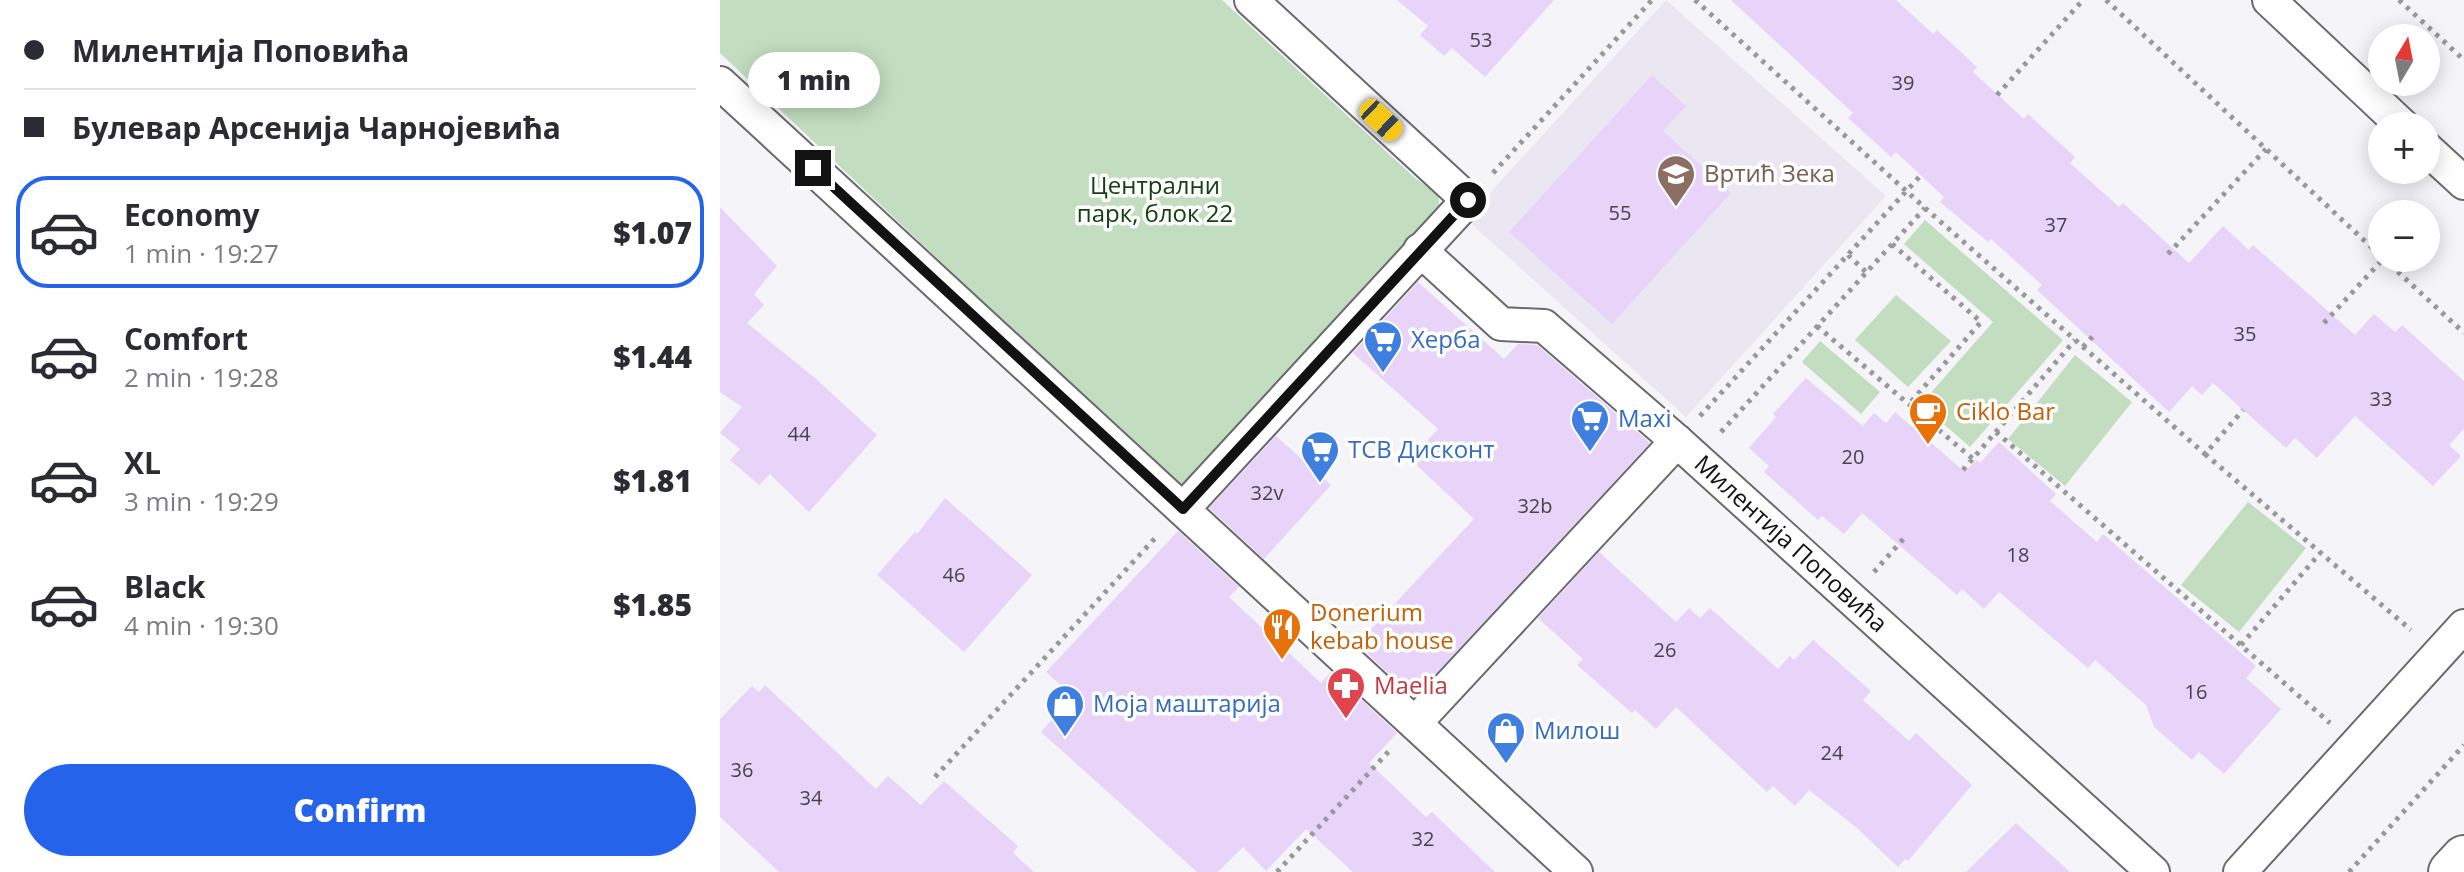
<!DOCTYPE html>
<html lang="en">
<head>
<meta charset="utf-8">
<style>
  :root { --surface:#fff; --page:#f7f7f7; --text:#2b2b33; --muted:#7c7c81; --line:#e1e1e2; --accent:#2563eb }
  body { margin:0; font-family:"Open Sans",sans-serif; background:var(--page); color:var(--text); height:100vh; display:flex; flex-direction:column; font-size:30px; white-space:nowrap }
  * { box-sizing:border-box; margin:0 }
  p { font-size:26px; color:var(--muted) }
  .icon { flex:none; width:44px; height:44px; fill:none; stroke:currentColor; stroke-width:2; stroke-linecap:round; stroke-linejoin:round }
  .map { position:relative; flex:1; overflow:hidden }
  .sheet { display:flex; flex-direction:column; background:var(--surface); width:720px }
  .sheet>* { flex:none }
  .banner { display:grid; align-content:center; height:176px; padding:0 24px; background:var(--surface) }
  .needle { width:52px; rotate:10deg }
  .tools { position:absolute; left:1648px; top:24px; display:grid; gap:16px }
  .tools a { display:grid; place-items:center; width:72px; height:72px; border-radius:50%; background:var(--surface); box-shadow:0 4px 20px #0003; font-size:40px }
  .end { position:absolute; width:36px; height:36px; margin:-18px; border:10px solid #121213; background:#fff; box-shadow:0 0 0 4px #fff }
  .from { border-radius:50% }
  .bubble { position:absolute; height:56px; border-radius:28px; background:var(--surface); box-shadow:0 4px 20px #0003; font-size:26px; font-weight:800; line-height:56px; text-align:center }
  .car { position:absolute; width:24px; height:48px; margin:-24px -12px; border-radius:10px; box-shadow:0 0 6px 2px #0007; background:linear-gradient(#f5c518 24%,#345 0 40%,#f5c518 0 76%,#345 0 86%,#f5c518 0) }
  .banner b { display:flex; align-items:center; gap:28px; height:76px; font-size:30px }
  .banner b+b { border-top:2px solid var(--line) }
  .banner i { width:20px; height:20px; background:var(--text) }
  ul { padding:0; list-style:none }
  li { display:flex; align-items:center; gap:24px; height:112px; margin:0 16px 12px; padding:0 8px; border:4px solid transparent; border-radius:32px }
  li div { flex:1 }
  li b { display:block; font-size:30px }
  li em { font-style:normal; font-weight:800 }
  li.active { border-color:var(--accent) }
  li>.icon { width:72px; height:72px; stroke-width:1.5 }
  .button { display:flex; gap:16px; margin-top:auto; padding:16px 24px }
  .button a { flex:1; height:92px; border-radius:48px; background:var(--accent); color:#fff; font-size:32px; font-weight:800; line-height:92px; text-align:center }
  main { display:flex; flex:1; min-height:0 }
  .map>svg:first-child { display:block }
  .built { fill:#eae7f2 }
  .green { fill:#c3ddc0 }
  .building { fill:#e8d4f9 }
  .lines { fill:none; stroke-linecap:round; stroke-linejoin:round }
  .street-casing { stroke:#6a696d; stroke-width:36 }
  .secondary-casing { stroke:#6a696d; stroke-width:48 }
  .path { stroke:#99989b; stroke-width:5; stroke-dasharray:4 6; stroke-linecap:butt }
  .street { stroke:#fff; stroke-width:32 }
  .secondary { stroke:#fff; stroke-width:44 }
  .route { stroke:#121213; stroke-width:10 }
  .labels { text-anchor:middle; stroke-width:7; stroke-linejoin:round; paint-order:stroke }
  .number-label { font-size:20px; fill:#48424c }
  .education-label { font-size:24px; fill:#785e54; stroke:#fff; text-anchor:start }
  .park-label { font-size:24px; fill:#12430f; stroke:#fff }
  .shop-label { font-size:24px; fill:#366cbe; stroke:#fff; text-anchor:start }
  .food-label { font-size:24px; fill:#c56008; stroke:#fff; text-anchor:start }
  .street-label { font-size:24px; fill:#121213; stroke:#fff }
  .health-label { font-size:24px; fill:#be3a42; stroke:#fff; text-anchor:start }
</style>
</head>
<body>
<main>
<section class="sheet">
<div class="banner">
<b><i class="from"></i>Милентија Поповића</b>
<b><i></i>Булевар Арсенија Чарнојевића</b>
</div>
<ul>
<li class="active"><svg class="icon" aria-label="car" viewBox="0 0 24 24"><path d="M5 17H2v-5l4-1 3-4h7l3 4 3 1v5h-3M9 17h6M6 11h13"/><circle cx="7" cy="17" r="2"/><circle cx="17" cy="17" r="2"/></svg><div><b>Economy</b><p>1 min · 19:27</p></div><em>$1.07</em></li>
<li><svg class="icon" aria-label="car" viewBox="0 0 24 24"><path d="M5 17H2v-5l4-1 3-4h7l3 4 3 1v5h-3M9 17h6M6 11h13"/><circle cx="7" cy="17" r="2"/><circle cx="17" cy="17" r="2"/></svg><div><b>Comfort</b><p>2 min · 19:28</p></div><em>$1.44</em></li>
<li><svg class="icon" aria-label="car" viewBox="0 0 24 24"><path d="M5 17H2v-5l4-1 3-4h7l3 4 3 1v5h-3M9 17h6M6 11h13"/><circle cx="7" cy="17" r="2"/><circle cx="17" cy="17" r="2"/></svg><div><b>XL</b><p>3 min · 19:29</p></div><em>$1.81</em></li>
<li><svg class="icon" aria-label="car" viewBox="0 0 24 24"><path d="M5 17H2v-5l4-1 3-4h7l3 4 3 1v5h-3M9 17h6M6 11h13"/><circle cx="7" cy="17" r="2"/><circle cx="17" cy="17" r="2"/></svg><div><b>Black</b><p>4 min · 19:30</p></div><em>$1.85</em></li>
</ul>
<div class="button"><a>Confirm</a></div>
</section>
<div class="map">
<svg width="1744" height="872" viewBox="0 0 1744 872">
  <rect width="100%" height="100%" fill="#f5f4f8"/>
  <path class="built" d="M946,0L1166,196L966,417L746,219Z"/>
  <path class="green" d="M0,0H502L696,179L718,193L720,211L464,492L0,53Z
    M1205,220L1343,340L1250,447L1201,404L1273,322L1184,244Z
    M1176,295L1231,341L1188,387L1135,340Z
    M1100,341L1160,392L1141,414L1082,362Z
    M1355,355L1412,402L1345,486L1288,439Z
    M1528,502L1586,548L1519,632L1461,585Z"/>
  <path class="building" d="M677,0H834L765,77L732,48L724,56L700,35L708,26Z
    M1011,0H1176L1213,34L1217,30L1257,67L1253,72L1304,119L1308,114L1355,157L1350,163L1399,207L1403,203L1469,263L1503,226L1529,250L1533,245L1635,335L1654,314L1675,332L1682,325L1744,381V429L1729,445L1741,456L1713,486L1635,416L1597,458L1575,438L1566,448L1493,383L1482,395L1472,386L1449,412L1317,290L1322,285L1271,239L1268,242L1220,202L1224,197L1176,152L1171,157L1128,118L1133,113Z
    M932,75L966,106L943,131L1011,193L892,324L789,232Z
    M0,207L57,266L34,294L44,305L27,323L95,378L157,435L89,512L50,474L39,485L10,460L20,449L0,433L22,407L0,392Z
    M698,282L784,359L798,344L817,345L930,443L694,697L637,644L754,519L690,459L718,429L633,353Z
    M1086,378L1143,426L1154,413L1166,423L1175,412L1245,472L1256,460L1260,463L1279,442L1336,494L1330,501L1377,542L1383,534L1536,666L1526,678L1561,709L1504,774L1479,752L1472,760L1434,727L1426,705L1375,660L1368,668L1279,592L1264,609L1242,589L1237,595L1142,513L1124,534L1102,516L1098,520L1044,472L1049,466L1029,448L1056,417L1053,414Z
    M556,436L611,485L544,559L489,508Z
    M225,498L312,575L244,652L157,575L195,532L197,534Z
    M458,531L519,587L509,597L601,683L611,672L677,733L649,763L706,817L712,812L775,872H633L586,829L546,871L523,847L498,872H477L321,732L353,696L326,672Z
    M879,552L956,622L969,608L980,618L990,608L1058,669L1070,656L1074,660L1093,640L1151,691L1143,700L1189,741L1196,733L1252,785L1188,861L1185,859L1178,867L1137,828L1089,790L1075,806L1053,786L1047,792L956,707L936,729L915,710L912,713L857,665L863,659L818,618Z
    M45,685L156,789L168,776L201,805L224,781L298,846L293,853L314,872H59L0,817V719L32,686L39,692Z
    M1296,823L1350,872H1246Z"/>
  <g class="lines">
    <defs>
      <g id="street">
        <path d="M1549,0L1683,126"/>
        <path d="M0,83L856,872"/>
        <path d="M1706,148L1744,183"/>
        <path id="s1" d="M700,250L781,324L824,326L957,441L1433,872"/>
        <path d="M463,509L748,200L531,0"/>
        <path d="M695,723L957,441"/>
        <path d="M1520,872L1744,626"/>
      </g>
      <path id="secondary" d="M1731,872L1744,858"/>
    </defs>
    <use href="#street" class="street-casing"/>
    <use href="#secondary" class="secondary-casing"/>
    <path class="path" d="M975,0L1205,208L1485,454L1523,410
      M1386,0L1662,257
      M1679,0L1744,60
      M1277,95L1363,0
      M773,173L932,0
      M1172,244L1261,322L1189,404
      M1448,254L1546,149
      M1128,255L1146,272
      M1663,258L1744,333
      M1604,323L1664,258
      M1097,326L1253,459
      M1363,347L1375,334
      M980,416L1201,175
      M1001,432L1205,208
      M1276,432L1610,723
      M1485,454L1691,630
      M1243,470L1355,340
      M1154,572L1185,537
      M1521,645L1600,553
      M215,777L437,536
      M557,872L670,750
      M1629,872L1744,745"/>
    <use href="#street" class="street"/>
    <use href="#secondary" class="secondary"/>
  </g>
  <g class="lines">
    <path class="route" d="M93,168L463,509L748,200"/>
  </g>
  <defs>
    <symbol id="school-pin" viewBox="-11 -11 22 30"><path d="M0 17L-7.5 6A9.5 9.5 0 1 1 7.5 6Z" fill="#8d6e63" stroke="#fff"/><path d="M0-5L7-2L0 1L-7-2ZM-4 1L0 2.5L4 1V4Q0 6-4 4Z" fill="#fff"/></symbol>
    <symbol id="supermarket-pin" viewBox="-11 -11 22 30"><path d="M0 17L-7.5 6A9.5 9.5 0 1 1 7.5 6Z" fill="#3f7fe0" stroke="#fff"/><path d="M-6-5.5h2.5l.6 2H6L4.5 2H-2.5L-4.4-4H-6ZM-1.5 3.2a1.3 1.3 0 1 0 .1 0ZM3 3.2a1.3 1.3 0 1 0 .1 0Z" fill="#fff"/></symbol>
    <symbol id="cafe-pin" viewBox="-11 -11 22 30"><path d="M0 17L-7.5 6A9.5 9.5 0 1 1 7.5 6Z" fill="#e8710a" stroke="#fff"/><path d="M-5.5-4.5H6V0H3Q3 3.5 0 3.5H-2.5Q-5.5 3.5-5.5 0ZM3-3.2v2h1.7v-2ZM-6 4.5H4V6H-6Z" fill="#fff"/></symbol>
    <symbol id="restaurant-pin" viewBox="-11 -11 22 30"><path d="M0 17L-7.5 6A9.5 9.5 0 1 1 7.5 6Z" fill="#e8710a" stroke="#fff"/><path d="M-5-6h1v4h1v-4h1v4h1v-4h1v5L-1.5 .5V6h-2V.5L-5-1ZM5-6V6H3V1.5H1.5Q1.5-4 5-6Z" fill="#fff"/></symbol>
    <symbol id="pharmacy-pin" viewBox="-11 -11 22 30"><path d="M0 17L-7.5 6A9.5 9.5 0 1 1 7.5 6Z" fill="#e0444e" stroke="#fff"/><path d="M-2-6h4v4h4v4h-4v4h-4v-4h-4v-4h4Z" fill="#fff"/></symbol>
    <symbol id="shop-pin" viewBox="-11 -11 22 30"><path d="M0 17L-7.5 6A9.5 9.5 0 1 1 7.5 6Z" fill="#3f7fe0" stroke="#fff"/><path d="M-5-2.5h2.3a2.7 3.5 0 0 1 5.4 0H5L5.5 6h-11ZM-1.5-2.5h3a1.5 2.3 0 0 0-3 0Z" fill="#fff"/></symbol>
  </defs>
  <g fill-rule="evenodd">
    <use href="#school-pin" x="934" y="152" width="44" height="60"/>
    <use href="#supermarket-pin" x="641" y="318" width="44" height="60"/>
    <use href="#cafe-pin" x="1186" y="390" width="44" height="60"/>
    <use href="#supermarket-pin" x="848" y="397" width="44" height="60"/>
    <use href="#supermarket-pin" x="578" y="428" width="44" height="60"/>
    <use href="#restaurant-pin" x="540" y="605" width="44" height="60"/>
    <use href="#pharmacy-pin" x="604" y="664" width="44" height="60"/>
    <use href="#shop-pin" x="323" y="682" width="44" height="60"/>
    <use href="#shop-pin" x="764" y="709" width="44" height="60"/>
  </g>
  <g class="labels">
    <g class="number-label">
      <text x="761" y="47">53</text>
      <text x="1183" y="90">39</text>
      <text x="900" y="220">55</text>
      <text x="1336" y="232">37</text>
      <text x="1525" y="341">35</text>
      <text x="1661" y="406">33</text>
      <text x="79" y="441">44</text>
      <text x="1133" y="464">20</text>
      <text x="547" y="500">32v</text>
      <text x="815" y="513">32b</text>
      <text x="1298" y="562">18</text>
      <text x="234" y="582">46</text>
      <text x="945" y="657">26</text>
      <text x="1476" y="699">16</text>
      <text x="1112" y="760">24</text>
      <text x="22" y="777">36</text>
      <text x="91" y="805">34</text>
      <text x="703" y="846">32</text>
    </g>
    <g class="education-label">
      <text x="984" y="182">Вртић Зека</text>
    </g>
    <g class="park-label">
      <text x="435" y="194">Централни<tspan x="435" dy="28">парк, блок 22</tspan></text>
    </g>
    <g class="shop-label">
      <text x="691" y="348">Херба</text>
      <text x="898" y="427">Maxi</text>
      <text x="628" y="458">ТСВ Дисконт</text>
      <text x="373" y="712">Моја маштарија</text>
      <text x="814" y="739">Милош</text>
    </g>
    <g class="food-label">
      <text x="1236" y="420">Ciklo Bar</text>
      <text x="590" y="621">Donerium<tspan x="590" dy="28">kebab house</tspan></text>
    </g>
    <g class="street-label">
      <text dy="8" stroke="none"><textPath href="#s1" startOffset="482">Милентија Поповића</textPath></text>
    </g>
    <g class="health-label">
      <text x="654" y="694">Maelia</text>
    </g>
  </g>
</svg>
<div class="tools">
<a><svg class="needle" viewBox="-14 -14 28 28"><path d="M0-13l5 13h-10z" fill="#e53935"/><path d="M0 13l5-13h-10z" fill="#7c7c81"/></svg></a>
<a>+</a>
<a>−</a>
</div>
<i class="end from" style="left:748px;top:200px"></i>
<i class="end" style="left:93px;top:168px"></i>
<div class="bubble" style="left:28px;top:52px;width:132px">1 min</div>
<i class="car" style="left:661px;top:120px;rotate:133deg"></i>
</div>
</main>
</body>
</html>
